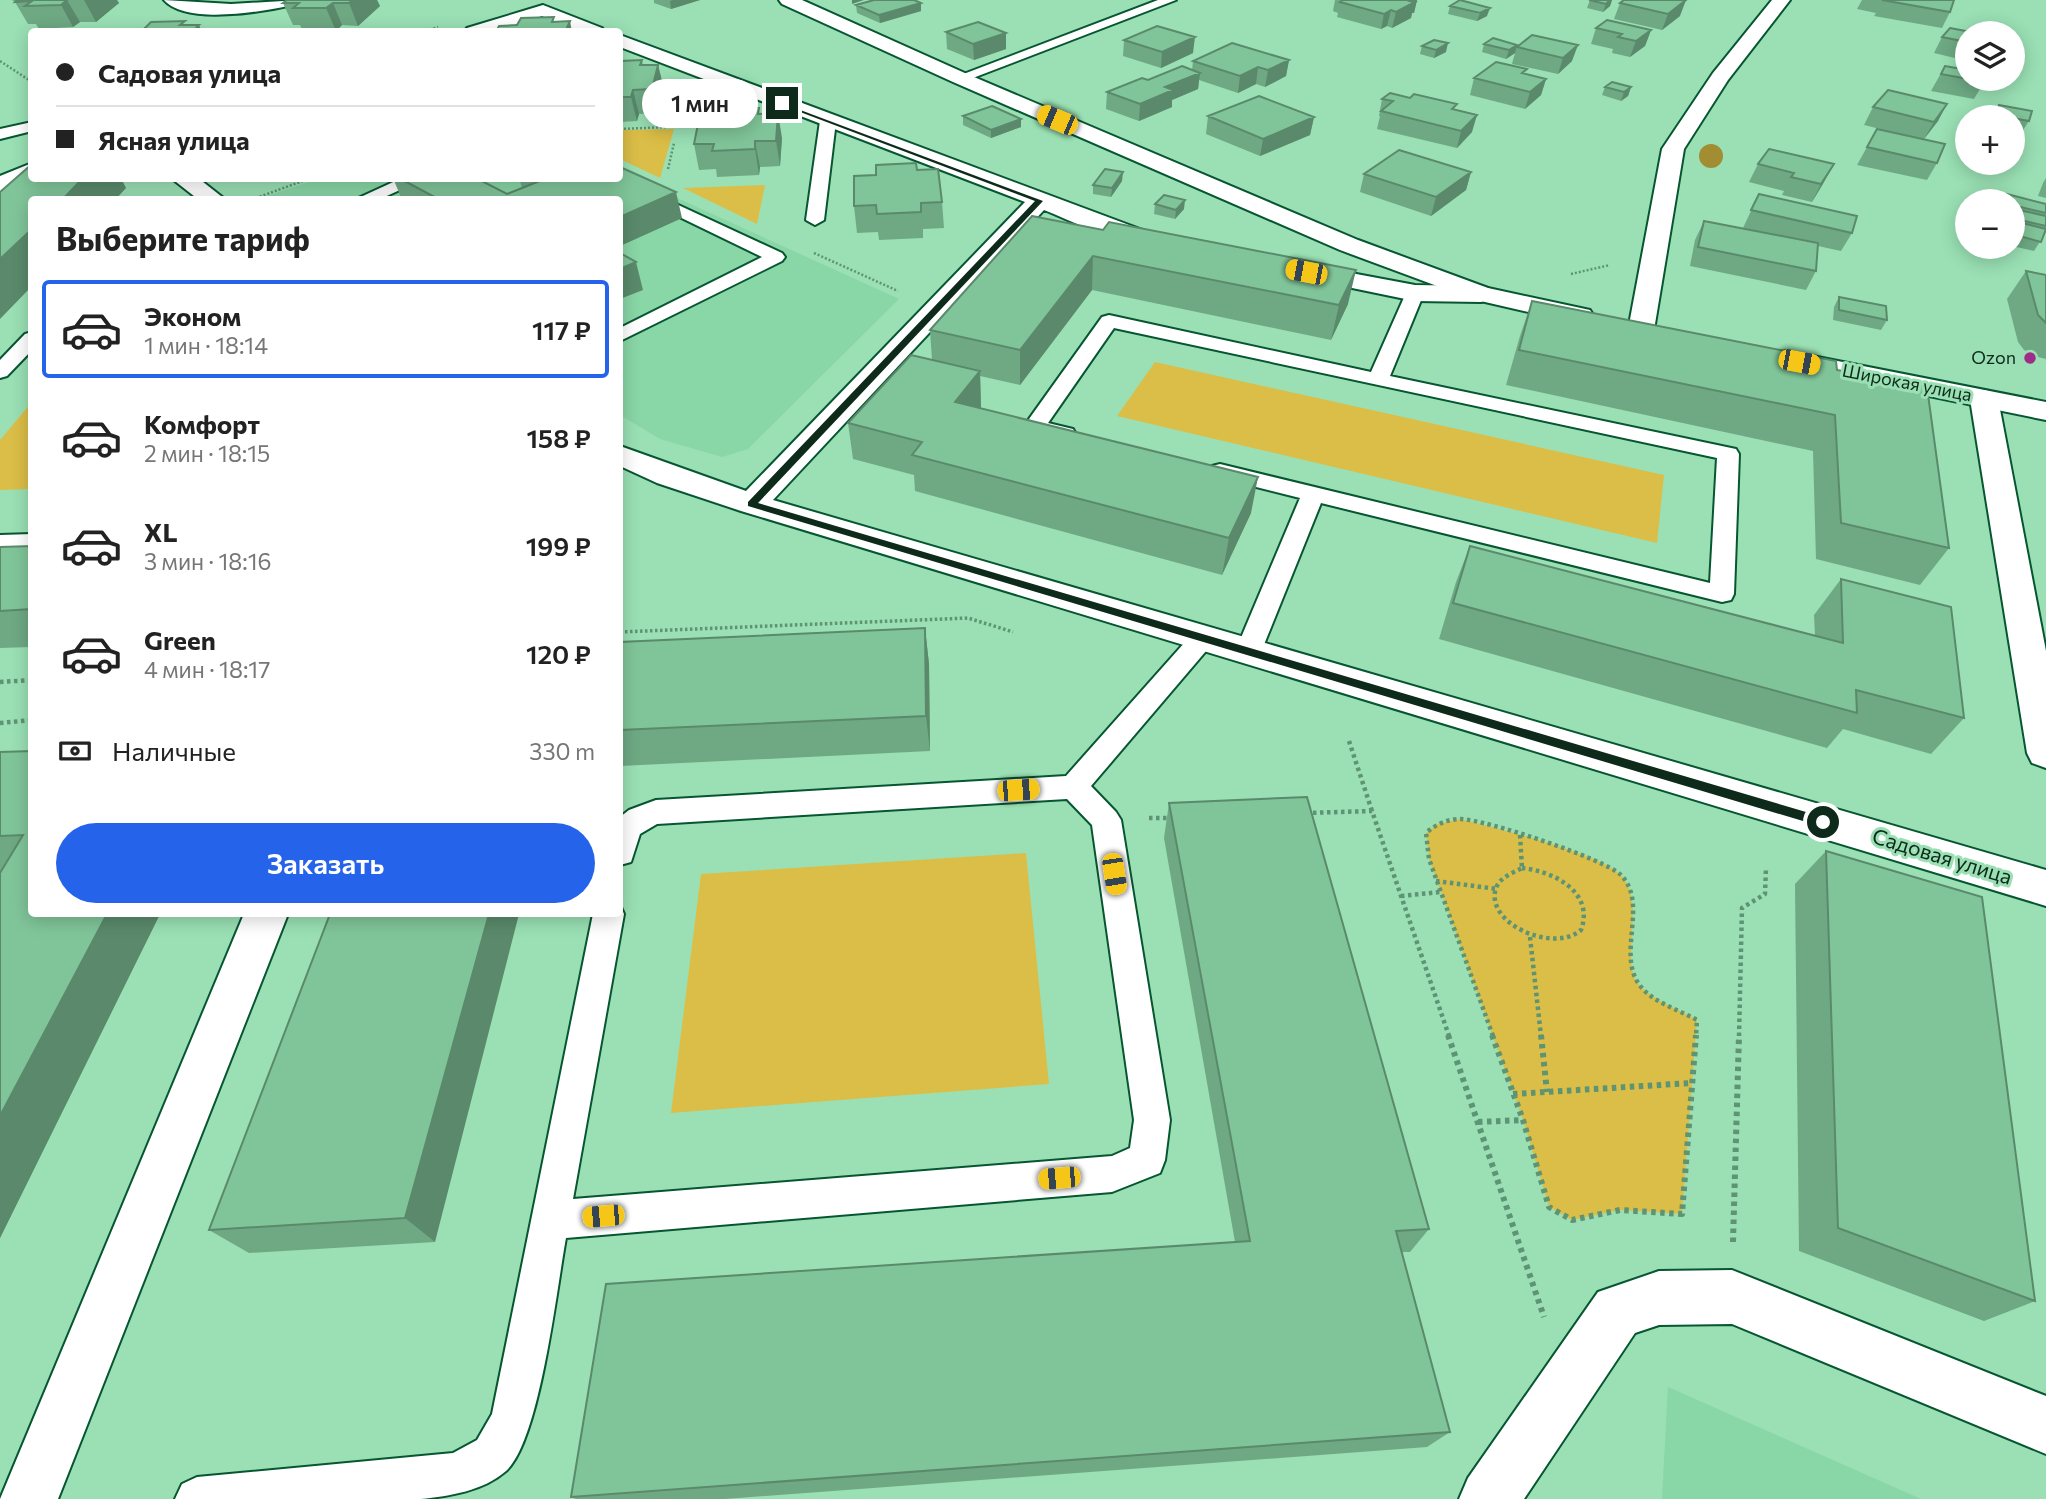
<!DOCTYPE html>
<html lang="ru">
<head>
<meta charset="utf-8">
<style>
  :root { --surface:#fff; --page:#f6f6f6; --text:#222; --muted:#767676; --line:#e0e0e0; --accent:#2563eb }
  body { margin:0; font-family:Commissioner,sans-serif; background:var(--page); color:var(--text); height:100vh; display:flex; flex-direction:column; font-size:26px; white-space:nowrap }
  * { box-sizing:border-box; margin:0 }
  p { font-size:23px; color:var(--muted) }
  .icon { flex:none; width:38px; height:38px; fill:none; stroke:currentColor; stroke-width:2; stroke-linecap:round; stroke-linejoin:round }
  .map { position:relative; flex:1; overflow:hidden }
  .drawer { position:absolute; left:28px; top:196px; width:595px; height:721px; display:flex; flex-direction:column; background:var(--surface); border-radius:7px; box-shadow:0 4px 18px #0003 }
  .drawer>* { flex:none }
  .hud { position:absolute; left:28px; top:28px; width:595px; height:154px; border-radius:7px; box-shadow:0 4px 18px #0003; display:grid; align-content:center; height:154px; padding:0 28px; background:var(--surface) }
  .fabs { position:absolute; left:1955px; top:21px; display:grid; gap:14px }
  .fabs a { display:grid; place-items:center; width:70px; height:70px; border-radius:50%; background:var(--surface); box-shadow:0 4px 18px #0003; font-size:35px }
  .end { position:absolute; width:32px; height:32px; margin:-16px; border:9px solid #0d2a1a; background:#fff; box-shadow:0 0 0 4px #fff }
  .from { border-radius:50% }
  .bubble { position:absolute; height:49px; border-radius:24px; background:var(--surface); box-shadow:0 4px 18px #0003; font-size:23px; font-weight:600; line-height:49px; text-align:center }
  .car { position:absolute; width:21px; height:42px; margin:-21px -10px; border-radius:9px; box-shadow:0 0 5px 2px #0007; background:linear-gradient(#f5c518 24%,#345 0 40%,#f5c518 0 76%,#345 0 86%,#f5c518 0) }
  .hud b { display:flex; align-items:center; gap:24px; height:66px; font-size:26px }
  .hud b+b { border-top:2px solid var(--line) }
  .hud i { width:18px; height:18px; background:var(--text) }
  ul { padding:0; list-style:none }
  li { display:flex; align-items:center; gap:21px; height:98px; margin:0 14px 10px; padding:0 14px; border:4px solid transparent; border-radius:7px }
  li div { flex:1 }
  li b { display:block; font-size:26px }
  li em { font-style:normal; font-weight:600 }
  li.selected { border-color:var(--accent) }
  li>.icon { width:63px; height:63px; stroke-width:1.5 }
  h2 { padding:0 28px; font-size:32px; line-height:84px }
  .pay { display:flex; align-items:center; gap:18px; height:77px; padding:0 28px; font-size:26px }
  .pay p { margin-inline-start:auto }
  .button { display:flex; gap:14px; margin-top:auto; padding:14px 28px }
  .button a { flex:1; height:80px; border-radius:42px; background:var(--accent); color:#fff; font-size:28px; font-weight:600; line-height:80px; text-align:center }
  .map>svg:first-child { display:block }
  .built { fill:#89d6a6 }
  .green { fill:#dbbe47 }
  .forest { fill:#a28d32 }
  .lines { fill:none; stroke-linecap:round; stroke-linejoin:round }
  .service-casing { stroke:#065631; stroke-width:4 }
  .minor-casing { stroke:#065631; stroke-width:4 }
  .tertiary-casing { stroke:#065631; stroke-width:4 }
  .path-far3 { stroke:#5e9373; stroke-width:2.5; stroke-dasharray:2 2; stroke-linecap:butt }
  .path-far2 { stroke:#5e9373; stroke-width:3.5; stroke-dasharray:2.5 2.5; stroke-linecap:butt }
  .path-far1 { stroke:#5e9373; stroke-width:4.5; stroke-dasharray:3.5 3.5; stroke-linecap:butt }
  .path { stroke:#5e9373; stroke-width:6; stroke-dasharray:4.5 4.5; stroke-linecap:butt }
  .service { fill:#fff; fill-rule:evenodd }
  .minor { fill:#fff; fill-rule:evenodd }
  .tertiary { fill:#fff; fill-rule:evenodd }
  .wall { fill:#6ea984 }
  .shaded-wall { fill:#5a8a6b }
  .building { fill:#80c599; stroke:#5a8a6b; stroke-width:2 }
  .route { fill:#0d2a1a }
  .poi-dot { fill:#9e2d8a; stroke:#9ae0b4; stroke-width:2.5 }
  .labels { text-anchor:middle; stroke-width:6; stroke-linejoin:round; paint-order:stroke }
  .far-poi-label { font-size:18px; fill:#0d2a1a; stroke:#9ae0b4; text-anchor:end }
  .far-street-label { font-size:18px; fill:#0d2a1a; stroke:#9ae0b4 }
  .street-label { font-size:21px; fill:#0d2a1a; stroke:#9ae0b4 }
</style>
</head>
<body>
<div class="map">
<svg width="2046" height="1499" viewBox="0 0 2046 1499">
  <rect width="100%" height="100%" fill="#9ae0b4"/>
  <path class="built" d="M620,172L899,299L748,449L722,457L660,439L620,415V200L261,198L318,179L620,178Z
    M1668,1387L1921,1499H1662Z"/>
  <path class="green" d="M674,129L660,178L620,159V130Z
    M765,185L757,224L683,188Z
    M1155,362L1664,475L1657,543L1117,416Z
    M31,403V489L0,490V440Z
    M1460,819C1495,828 1597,852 1621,875C1648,903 1617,963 1641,987C1655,1001 1680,1010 1697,1020L1682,1214L1620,1210L1572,1220L1549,1207L1523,1120L1429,859L1426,833L1437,824Z
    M1026,853L1049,1084L671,1113L701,874Z"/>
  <path class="forest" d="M1699 156a12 12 0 1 1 24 0a12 12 0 1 1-24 0Z"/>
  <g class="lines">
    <defs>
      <path id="service" d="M1158,0H1176L965,81H955L953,78Z
        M712,73L719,77L710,122L702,127L694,122L705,77Z
        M828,116L836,121L824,220L815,225L806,220L820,121Z
        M32,122V131L0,139V129Z
        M402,178H426L378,200H354Z
        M599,178H620L782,253L785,257L782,261L620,341V328L762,257Z
        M1415,287L1424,293L1390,376L1736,449L1739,454L1734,594L1731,600L1722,602L1321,503L1261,652L1257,659L1248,661L1239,659L1235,652L1300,498L1212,476L1209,471L1212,466L1220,464L1710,583L1717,458L1114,328L1048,423L1073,429L1076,434L1073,439L1065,440L1027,431L1024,426L1102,317L1109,315L1371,372L1406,293Z
        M32,332V350L7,376L0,378V360L25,334Z
        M32,534V550L0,551V535Z
        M1203,629L1212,632L1216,638L1212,644L1091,786L1116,812L1121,820L1170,1120L1165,1160L1160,1173L1112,1192L566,1238C557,1286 540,1441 506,1471C483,1491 450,1496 421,1499H175L182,1484L197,1477L453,1453L477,1440L492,1414L593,914H620V905L624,914L573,1199L1112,1156L1130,1148L1134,1120L1092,825L1067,799L657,824L640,834L631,862L620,865V817L629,810L656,800L1066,776L1194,632Z"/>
      <path id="minor" d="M164,0L231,4L300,0L297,4C267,11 187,26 164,0Z
        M1772,0H1790L1728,80L1684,149L1654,330L1650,336L1641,338L1632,336L1628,330L1662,149L1713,73Z
        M543,5L602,28L605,32H579L542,16L493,32H464L467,28Z
        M620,35L1164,238L1167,243L1164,248C1138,254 1070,220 1044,210L773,500L2046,870V906L741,511L657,483L620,466V446L746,491L1025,202L620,47Z
        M32,163V178C20,183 11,193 0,196V176Z
        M171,178H198L226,200H199Z
        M1303,264L1415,285L1481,286L1490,289L1494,294L1490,299L1481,302L1415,301L1294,276L1291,271L1294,266Z
        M1984,390L1994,393L1998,399L2046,651V768L2032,763L2027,753L1970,399L1974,393Z
        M244,914H288L58,1499H0Z
        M1732,1270L2046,1396V1454L1732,1324L1659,1325L1635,1333L1524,1499H1459L1468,1478L1598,1292L1659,1271Z"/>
      <path id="tertiary" d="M779,0H802L967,74L1358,240L1488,288L1590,310L1594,316L1590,322L1581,324L1472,299L1340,250L953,82L782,4Z
        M1787,351L2046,402V420L1777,365L1773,359L1777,353Z"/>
    </defs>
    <use href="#service" class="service-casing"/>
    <use href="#minor" class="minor-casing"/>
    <use href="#tertiary" class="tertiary-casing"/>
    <path class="path-far3" d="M422,32L438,27
      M0,61L32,82
      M620,129L668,127
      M668,169L674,143
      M256,198L311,178
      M814,253L898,291
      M1571,274L1610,265"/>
    <path class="path-far2" d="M620,632L968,618L1013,632"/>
    <path class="path-far1" d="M0,682L32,680
      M0,723L32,720
      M1349,741L1372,811
      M1306,813L1372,811L1449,1036
      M1149,818H1172
      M1520,835L1522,868
      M1522,868C1553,871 1595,892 1581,930C1553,954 1484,923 1496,888C1500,877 1513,873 1522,868Z
      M1436,881L1497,889
      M1401,896L1440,892
      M1530,937L1541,1036
      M1493,1036L1429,859L1426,833C1435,825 1447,819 1460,819C1484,819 1605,859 1621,875C1650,905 1614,957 1642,988C1655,1003 1679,1010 1697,1020L1696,1036
      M1739,1036L1742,908L1765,894L1766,868"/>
    <path class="path" d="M1448,1035L1544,1317
      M1492,1035L1523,1120L1549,1207L1572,1220L1620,1210L1682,1214L1696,1035
      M1541,1035L1547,1092
      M1513,1094L1692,1083
      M1478,1122L1523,1120
      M1733,1242L1739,1035"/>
    <use href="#service" class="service"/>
    <use href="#minor" class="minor"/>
    <use href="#tertiary" class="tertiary"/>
  </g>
  <path class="wall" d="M12,0H117L119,3L96,22H80L73,27L39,29L36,24H28L15,2Z
    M377,0L380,6L358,26L342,25L336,31H303L300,25H293L283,3Z
    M654,0H700L671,9L654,3Z
    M1335,0H1417L1414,13H1412L1411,18L1392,28L1387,26L1381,29L1337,17L1338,13L1333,11Z
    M1590,0H1612L1610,6L1603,12L1587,8Z
    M1862,0H1882L1880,4L1882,0L1950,12L1942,28L1874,16L1876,13L1857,9Z
    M1620,3L1680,16L1662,30L1614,19Z
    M856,5L921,11L880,23L857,13Z
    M1450,6L1487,16L1477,21L1448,14Z
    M1596,28L1651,30L1645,46L1630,57L1612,53L1613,49L1591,44Z
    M946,32L1006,33V49L974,60L947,49Z
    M1967,33V64L1958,62L1959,59L1934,53L1942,37Z
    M1532,35L1572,61L1558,74L1512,64L1515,53L1506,59L1482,52L1484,44L1517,47Z
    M1124,40L1193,53L1161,68L1123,56Z
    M1422,46L1446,52L1434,58L1420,54Z
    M642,60L643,65H658L664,89L658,113L639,114L637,121L620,122V61Z
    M1289,60L1286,76L1265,87L1256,84L1238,93L1199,80L1198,89L1172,100V107L1139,121L1106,109L1107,92L1192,70L1193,61Z
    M1945,66L1984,82L1974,99L1931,91Z
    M1474,78L1546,79L1541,95L1525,109L1470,95Z
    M1605,87H1631L1628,96L1621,101L1602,95Z
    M1382,99L1455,110L1472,132L1457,148L1377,129L1380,116H1379Z
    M1999,105L2029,121L2023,130L2012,128V117H1993Z
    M1873,107L1938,121L1924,139L1937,163L1927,180L1857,165L1877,129L1909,136L1864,125Z
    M760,113L782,138L780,166L760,167L759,175L717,177L716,169L699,170L694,144L719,118Z
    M963,116L1021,119V127L991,138L963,125Z
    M1208,116L1314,117L1310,135L1260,156L1206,134Z
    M1769,149L1824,182L1812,202L1782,195L1784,191L1749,182L1758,164Z
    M917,170L942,202L944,228L923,229V238L879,240L878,232L857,233L854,206L876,175Z
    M1471,172L1466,190L1431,216L1360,192L1364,174Z
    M393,178H476L507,194L522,188L519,178H620L682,218L620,246V200H402Z
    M2046,178V198L2038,196L2043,183Z
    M1122,181L1111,197L1093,194V185Z
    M1759,194L1852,233L1841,251L1818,246L1816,271L1806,290L1690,266L1695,240L1704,221L1743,228Z
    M2007,194L2046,204V232L2034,251L2012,246V220L2015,216L2012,215V201H2002Z
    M1155,204L1184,209L1175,219L1154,214Z
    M1032,216L1348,304L1331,340L1092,290L1020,385L980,376L981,407L980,408L1251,513L1222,575L915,491L914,475L853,459L848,423L932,360L930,330Z
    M2026,271L2046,275V359L2038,357L2024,350L2018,342L2007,299Z
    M1839,297L1887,320L1881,330L1833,320L1834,307Z
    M1532,301L1837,370L1949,548L1920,585L1816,559L1813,451L1506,385L1520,336Z
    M32,546V647L0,648V547Z
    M1470,546L1815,636L1814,615L1841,579L1964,718L1931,754L1843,729L1827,748L1439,639L1456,582Z
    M925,628L929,664L930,751L620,766V642Z
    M32,751V914H160L0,1238V752Z
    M1169,803L1429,1229L1410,1252H1402L1450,1432L1427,1447L725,1499H576L571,1497L1235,1242L1164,838Z
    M1826,851L2035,1301L1984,1321L1799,1251L1795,884Z
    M330,914L435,1242L249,1253L209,1230Z"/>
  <path class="shaded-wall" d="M67,0L80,22L73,27L61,5Z
    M84,0H117L119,3L96,22Z
    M352,0H377L380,6L358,26L349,3Z
    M673,0H700L671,9L670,1Z
    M852,0H864L852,4Z
    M1412,0H1417L1414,13H1412L1411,18L1392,28L1396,12Z
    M1610,0H1612L1610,6L1603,12L1606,4Z
    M1686,0L1680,16L1662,30L1668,14Z
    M333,3L342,25L336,31L326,8Z
    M921,3V11L880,23L879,15Z
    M1490,8L1487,16L1477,21L1480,13Z
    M1391,10L1387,26L1381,29L1384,14Z
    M570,21L572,32H565Z
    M199,25L202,32H192Z
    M1651,30L1645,46L1630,57L1636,41Z
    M1006,33V49L974,60L973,44Z
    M1195,37L1193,53L1161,68L1162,52Z
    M1448,43L1446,52L1434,58L1436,50Z
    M1517,45L1515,53L1506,59L1509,50Z
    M1578,45L1572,61L1558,74L1563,58Z
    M1289,60L1286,76L1265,87L1268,70Z
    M658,65L664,89L658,113L652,89Z
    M1258,67L1256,84L1238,93L1240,76Z
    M1200,73L1198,89L1172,100V107L1139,121L1140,104L1165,87Z
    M1546,79L1541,95L1525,109L1530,92Z
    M1631,87L1628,96L1621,101L1624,92Z
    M633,90L639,114L637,121L631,97Z
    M1947,104L1938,121L1924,139L1934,122Z
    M778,113L782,138L780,166L776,141Z
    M1477,115L1472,132L1457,148L1461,131Z
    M1314,117L1310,135L1260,156L1263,139Z
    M1021,119V127L991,138V130Z
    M755,141L760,167L759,175L755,149Z
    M1834,164L1824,182L1812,202L1821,184Z
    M1123,172L1122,181L1111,197L1112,188Z
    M1471,172L1466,190L1431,216L1436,197Z
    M83,178H121L126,188L115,200H62Z
    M676,192L682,218L620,246V217Z
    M1185,200L1184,209L1175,219L1176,210Z
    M32,229V286L0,319V259Z
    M1093,256L1092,290L1020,385V350Z
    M636,262L643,290L620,299V269Z
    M1356,270L1348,304L1331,340L1339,305Z
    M980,371L981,407L957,438L955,402Z
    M1258,477L1251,513L1222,575L1229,538Z
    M925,628L929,664L930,751L926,716Z
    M107,914H160L0,1238V1116Z
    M489,914H519L435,1242L405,1218Z"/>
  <path class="building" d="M17,0H67L61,5L25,6L32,1L15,2Z
    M287,0H352L349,3H333L326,8H293L299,3H283Z
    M874,0H914L921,3L879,15L856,5Z
    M1343,0H1412L1410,1L1415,2L1396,12L1391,10L1384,14L1340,2Z
    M1460,0L1490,8L1480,13L1450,6Z
    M1589,0H1610L1606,4Z
    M1624,0H1686L1668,14L1620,3Z
    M1882,0H1954L1950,12Z
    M554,17L552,22L570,21L565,32H496L499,26L517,25L521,18Z
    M1607,20L1651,30L1636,41L1618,37L1622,34L1596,28Z
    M185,21L180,25H199L192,32H122L124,29H144L151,22Z
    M978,22L1006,33L973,44L946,32Z
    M1157,26L1195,37L1162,52L1124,40Z
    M1950,28L1976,33H1967V42L1942,37Z
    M1532,35L1578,45L1563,58L1517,47Z
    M1493,38L1517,45L1509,50L1484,44Z
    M1434,40L1448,43L1436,50L1422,46Z
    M1232,43L1289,60L1268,70L1258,67L1240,76L1193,61Z
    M642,60L640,65H658L652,89L633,90L631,97H620V61Z
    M1496,62L1527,69L1522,73L1546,79L1530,92L1474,78Z
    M1182,66L1200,73L1165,87L1173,90L1140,104L1107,92L1142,78L1148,80Z
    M1945,66L1967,70V79H1986L1984,82L1941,74Z
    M1612,82L1631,87L1624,92L1605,87Z
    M1888,90L1947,104L1934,122L1873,107Z
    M1390,93L1410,98L1414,94L1457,104L1452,109L1477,115L1461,131L1381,111L1393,101L1382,99Z
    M1259,96L1314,117L1263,139L1208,116Z
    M1999,105L2032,111L2029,121L1996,115Z
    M992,106L1021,119L991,130L963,116Z
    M759,108L758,114L778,113L776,141H755V149L712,151L714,144H694L699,119L719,118L721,109Z
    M1877,129L1945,144L1937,163L1867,147Z
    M1769,149L1834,164L1821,184L1791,177L1794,173L1758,164Z
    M1399,150L1471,172L1436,197L1364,174Z
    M916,163L917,170L938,169L942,202L921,203V212L877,214L876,205L854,206V176L876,175V165Z
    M32,164V178H83L62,200H32V229L0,259V192Z
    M620,167L676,192L620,217V200H440L399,178H476L507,194L537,182L530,178H620Z
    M1105,169L1123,172L1112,188L1093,185Z
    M1759,194L1857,216L1852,233L1751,210Z
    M2007,194L2046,204V213L2012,205V201H2003Z
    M1164,195L1185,200L1176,210L1155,204Z
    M2019,210L2046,216V226L2016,219Z
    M1032,216L1103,230L1109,222L1356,270L1339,305L1093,256L1020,350L930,330Z
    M1704,221L1818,243L1816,271L1698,247Z
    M2014,221L2046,229L2041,242L2012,234V225Z
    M620,253L636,262L620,269Z
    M2026,271L2046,275V323L2038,315Z
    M1839,297L1886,306L1887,320L1839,310Z
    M1532,301L1836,361L1837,370L1927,387L1949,548L1841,523L1835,415L1519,350Z
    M911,355L980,371L955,402L1258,477L1229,538L912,455L922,442L848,423Z
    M32,546V609L0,611V547Z
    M1470,546L1843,643L1841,579L1951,607L1964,718L1856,690L1857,713L1453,603Z
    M925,628L926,716L620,730V642Z
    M32,751V914H107L0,1116V873L23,835L0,836V752Z
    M1307,797L1429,1229L1396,1231L1450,1432L571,1497L606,1284L1250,1241L1169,803Z
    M1826,851L1982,897L2035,1301L1838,1228Z
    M330,914H489L405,1218L209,1230Z"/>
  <path class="route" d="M779,102L1043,201L758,503L1823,817L1828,819V825L1823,827L748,506V502L1035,201L779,104Z"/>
  <circle class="poi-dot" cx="2030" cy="358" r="7"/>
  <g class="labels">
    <g class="far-poi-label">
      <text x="2016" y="364">Ozon</text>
    </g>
    <g class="far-street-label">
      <text transform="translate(1907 383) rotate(11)" y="6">Широкая улица</text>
    </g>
    <g class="street-label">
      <text transform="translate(1942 857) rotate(17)" y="7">Садовая улица</text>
    </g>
  </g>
</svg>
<div class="fabs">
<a><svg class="icon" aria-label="layers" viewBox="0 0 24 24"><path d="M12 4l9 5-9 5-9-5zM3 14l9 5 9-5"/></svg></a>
<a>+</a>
<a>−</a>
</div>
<i class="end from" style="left:1823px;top:822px"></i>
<i class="end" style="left:782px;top:103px"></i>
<div class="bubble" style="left:642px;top:79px;width:116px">1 мин</div>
<i class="car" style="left:1057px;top:120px;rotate:293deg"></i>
<i class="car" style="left:1306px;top:272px;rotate:281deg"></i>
<i class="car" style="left:1799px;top:362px;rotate:101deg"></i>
<i class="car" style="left:1018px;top:790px;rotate:86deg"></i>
<i class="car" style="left:1114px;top:874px;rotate:171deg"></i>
<i class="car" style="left:1059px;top:1178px;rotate:265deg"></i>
<i class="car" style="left:603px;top:1216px;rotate:265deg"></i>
<div class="hud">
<b><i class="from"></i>Садовая улица</b>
<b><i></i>Ясная улица</b>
</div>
<section class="drawer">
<h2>Выберите тариф</h2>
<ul>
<li class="selected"><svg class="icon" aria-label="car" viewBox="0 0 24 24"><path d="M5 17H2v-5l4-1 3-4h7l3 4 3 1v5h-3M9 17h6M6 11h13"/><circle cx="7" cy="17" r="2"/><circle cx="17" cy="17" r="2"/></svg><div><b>Эконом</b><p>1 мин · 18:14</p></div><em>117 ₽</em></li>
<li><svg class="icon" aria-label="car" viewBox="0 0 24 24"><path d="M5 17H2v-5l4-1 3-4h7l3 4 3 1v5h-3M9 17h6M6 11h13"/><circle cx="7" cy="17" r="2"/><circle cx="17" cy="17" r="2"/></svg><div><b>Комфорт</b><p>2 мин · 18:15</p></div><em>158 ₽</em></li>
<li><svg class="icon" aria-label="car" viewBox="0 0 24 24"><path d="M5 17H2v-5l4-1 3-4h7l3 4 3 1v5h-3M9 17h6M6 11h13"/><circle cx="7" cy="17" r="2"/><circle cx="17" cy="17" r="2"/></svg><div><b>XL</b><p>3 мин · 18:16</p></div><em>199 ₽</em></li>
<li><svg class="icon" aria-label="car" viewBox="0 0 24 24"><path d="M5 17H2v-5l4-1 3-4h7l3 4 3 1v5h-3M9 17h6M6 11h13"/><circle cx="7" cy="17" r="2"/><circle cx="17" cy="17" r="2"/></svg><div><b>Green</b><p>4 мин · 18:17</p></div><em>120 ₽</em></li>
</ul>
<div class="pay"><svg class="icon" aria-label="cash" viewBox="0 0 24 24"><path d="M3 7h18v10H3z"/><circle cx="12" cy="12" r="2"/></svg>Наличные<p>330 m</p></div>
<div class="button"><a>Заказать</a></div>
</section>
</div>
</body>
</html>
